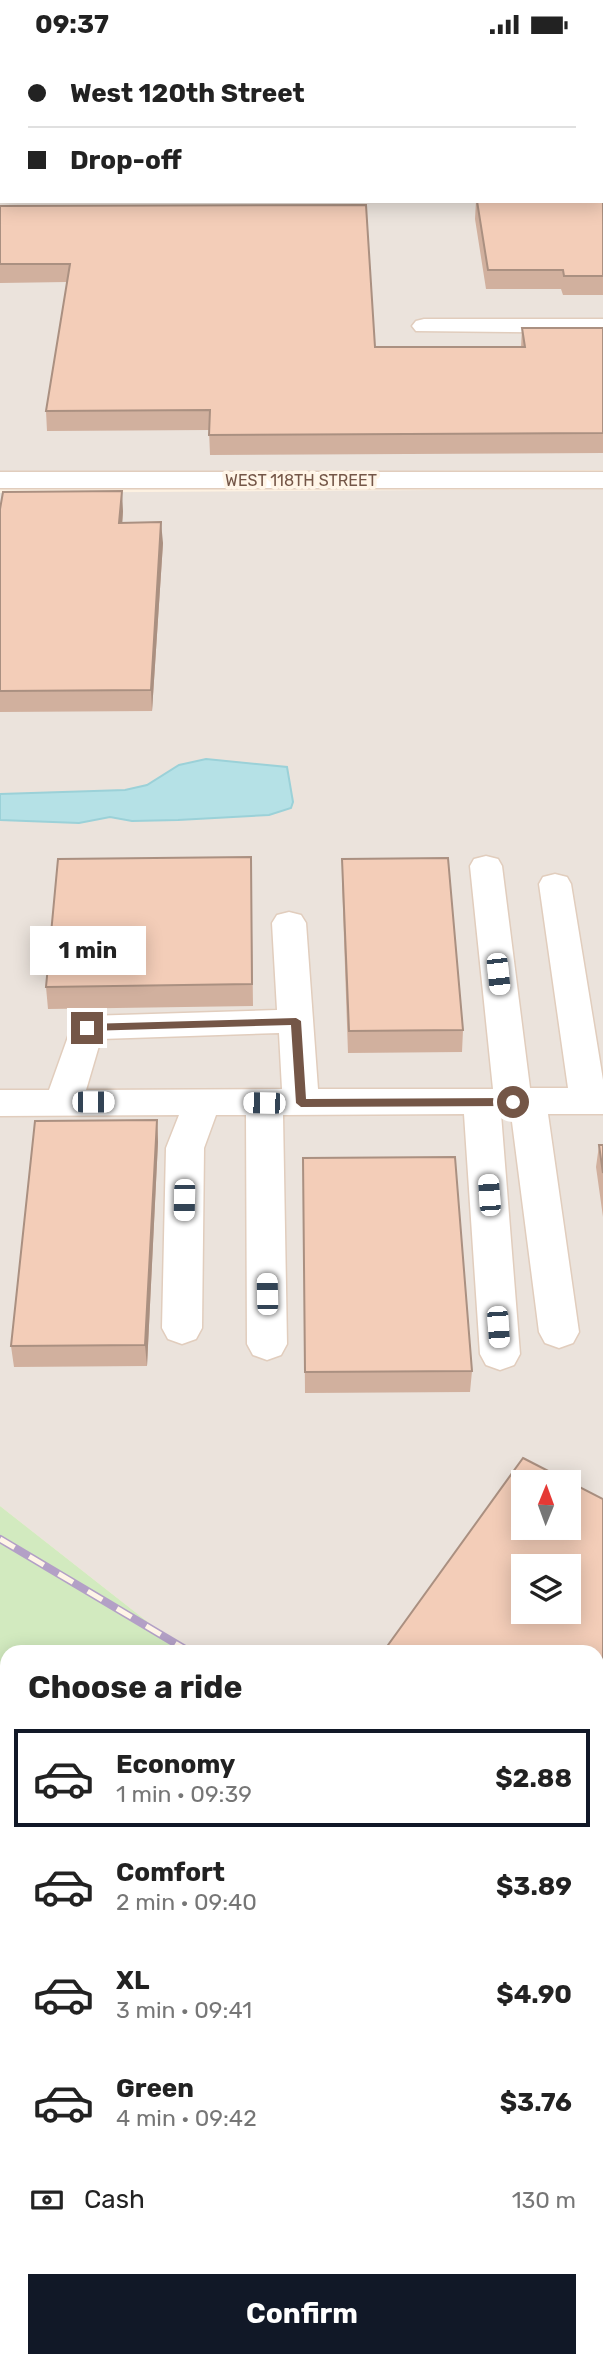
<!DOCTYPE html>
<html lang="en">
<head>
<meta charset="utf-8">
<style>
  :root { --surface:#fff; --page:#f6f6f6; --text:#222; --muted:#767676; --line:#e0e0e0; --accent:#111827 }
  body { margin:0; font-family:Rubik,sans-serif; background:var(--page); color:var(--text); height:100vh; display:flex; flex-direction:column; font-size:26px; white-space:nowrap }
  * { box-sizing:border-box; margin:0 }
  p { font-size:23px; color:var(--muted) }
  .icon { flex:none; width:38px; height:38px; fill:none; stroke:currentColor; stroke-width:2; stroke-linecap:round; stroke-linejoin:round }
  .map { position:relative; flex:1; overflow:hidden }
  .drawer { position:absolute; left:0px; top:1596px; width:604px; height:723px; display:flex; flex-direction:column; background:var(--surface); border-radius:21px 21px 0 0; box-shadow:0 4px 18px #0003 }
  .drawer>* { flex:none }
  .top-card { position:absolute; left:0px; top:0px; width:604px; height:154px; box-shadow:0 4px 18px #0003; display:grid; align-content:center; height:154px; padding:0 28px; background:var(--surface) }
  .needle { width:46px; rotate:1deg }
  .controls { position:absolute; left:511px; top:1421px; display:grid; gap:14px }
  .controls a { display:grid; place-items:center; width:70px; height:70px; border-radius:0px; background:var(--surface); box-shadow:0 4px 18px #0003; font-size:35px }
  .end { position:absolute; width:32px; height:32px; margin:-16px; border:9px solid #745647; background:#fff; box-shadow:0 0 0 4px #fff }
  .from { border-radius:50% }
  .bubble { position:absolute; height:49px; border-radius:0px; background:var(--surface); box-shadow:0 4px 18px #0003; font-size:23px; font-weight:700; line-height:49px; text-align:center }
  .car { position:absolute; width:21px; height:42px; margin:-21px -10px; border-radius:9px; box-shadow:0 0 5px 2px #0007; background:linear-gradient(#fff 24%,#345 0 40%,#fff 0 76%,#345 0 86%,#fff 0) }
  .top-card b { display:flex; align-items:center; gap:24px; height:66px; font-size:26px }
  .top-card b+b { border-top:2px solid var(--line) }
  .top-card i { width:18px; height:18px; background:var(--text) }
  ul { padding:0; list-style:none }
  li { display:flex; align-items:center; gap:21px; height:98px; margin:0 14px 10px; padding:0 14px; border:4px solid transparent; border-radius:0px }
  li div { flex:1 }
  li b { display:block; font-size:26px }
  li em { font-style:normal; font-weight:700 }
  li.active { border-color:var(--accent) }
  li>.icon { width:63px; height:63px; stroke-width:1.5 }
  h2 { padding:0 28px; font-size:32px; line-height:84px }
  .pay { display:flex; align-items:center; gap:18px; height:77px; padding:0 28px; font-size:26px }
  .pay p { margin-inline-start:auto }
  .button { display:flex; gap:14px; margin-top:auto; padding:14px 28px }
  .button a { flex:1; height:80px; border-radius:0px; background:var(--accent); color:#fff; font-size:28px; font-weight:700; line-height:80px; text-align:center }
  .status { display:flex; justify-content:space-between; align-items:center; height:49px; padding:0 35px; background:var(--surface); direction:ltr }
  .status svg { height:19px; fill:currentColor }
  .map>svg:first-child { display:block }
  .industrial { fill:#ebe3dc; fill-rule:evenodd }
  .green { fill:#d2eabf }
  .water { fill:#b5e1e6; stroke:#9bd1d8; stroke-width:2 }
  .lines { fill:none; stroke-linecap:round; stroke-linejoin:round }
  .minor-casing { stroke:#e1cdbd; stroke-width:3 }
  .minor { fill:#fff; fill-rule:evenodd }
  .rail-far1-casing { stroke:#b3a0c6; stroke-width:8 }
  .rail-casing { stroke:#b3a0c6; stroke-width:10 }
  .rail-far1 { stroke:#fff5e7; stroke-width:5; stroke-dasharray:17; stroke-linecap:butt }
  .rail { stroke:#fff5e7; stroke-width:7; stroke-dasharray:21; stroke-linecap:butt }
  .wall { fill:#d1b09e }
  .shaded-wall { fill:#aa9081 }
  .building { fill:#f3cdb8; stroke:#aa9081; stroke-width:2; fill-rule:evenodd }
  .route { fill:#745647 }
  .labels { text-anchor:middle; stroke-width:7; stroke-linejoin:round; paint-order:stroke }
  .far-street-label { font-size:16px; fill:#745647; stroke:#fff5e7 }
</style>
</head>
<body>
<div class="status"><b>09:37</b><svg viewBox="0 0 49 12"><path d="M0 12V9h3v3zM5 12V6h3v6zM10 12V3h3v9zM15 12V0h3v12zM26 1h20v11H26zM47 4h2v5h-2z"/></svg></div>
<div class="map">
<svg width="603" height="2318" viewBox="0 0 603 2318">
  <rect width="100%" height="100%" fill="#fdf1e1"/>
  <path class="industrial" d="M0,0H603V421L0,424ZM2,2H602V152H2Z
    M603,440V2318H0V1817L7,1809V2312H597V1603H186L0,1457V444ZM523,1433H569V1479H523ZM523,1517H569V1563H523Z"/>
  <path class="green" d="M0,1457L186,1603H7V1809L0,1817Z"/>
  <path class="water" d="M206,710L287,718L293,753L291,759L269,766L178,771L132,772L110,768L79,774L0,771V745L125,741L147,736L179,716Z"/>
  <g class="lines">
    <defs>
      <path id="minor" d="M387,0H405V2H387Z
        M510,0H528L529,2H510Z
        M602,3H603V15H602Z
        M602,122H603V134H602Z
        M424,270H603V284L416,282L412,277L416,272Z
        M0,423H603V439H0Z
        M486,807L498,810L502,817L530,1039H568L539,835L543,828L555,825L567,828L571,835L603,1031V1065H548L579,1283L573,1294L559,1299L545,1294L539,1283L511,1065H501L520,1305L514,1316L500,1321L486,1316L480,1305L464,1065L283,1066L287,1295L281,1306L267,1311L253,1306L247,1295L246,1066H216L204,1099L202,1279L196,1290L182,1295L168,1290L162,1279L166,1099L179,1066L0,1067V1041H49L74,971L87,967L277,961L272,874L277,866L289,863L301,866L306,874L318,1040H493L470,817L474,810ZM279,984L282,1040L86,1041L101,990Z"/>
    </defs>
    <use href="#minor" class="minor-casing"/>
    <use href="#minor" class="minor"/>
    <defs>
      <path id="rail-far1" d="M0,1490L190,1603"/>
      <path id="rail" d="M597,1846L603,1850
        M597,1992L603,1996"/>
    </defs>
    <use href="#rail-far1" class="rail-far1-casing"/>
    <use href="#rail" class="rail-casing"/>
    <use href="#rail-far1" class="rail-far1"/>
    <use href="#rail" class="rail"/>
  </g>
  <path class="wall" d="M0,0L2,2V60H0Z
    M602,28H603V92H602Z
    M603,151V246H563L561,240H486L475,170L476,152Z
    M0,157L375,298H521L522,279H603V404L210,406L209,381L47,382L46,362L67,233L0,234Z
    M0,460L123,462L122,474L163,494L152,662L0,663Z
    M251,808L253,957L48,960L46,938Z
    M342,810L463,981L462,1003L348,1004L342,832Z
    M157,1071L158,1093L147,1317L14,1318L11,1297Z
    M599,1096H603V1168L596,1118Z
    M303,1109L472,1322L470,1343L305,1344Z
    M603,1450V1727L597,1724V1603Z"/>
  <path class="shaded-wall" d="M122,442L123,462L121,494L119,474Z
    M161,473L163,494L152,662L151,641Z
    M157,1071L158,1093L147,1317L145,1296Z"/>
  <path class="building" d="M0,0H379L380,2H2V39H0Z
    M602,28H603V71H602Z
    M602,151H603V227H564L563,221H488L477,152H602Z
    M366,156L375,298H525L522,279H603V384L209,386L210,361L46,362L70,215H0V157Z
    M122,442L119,474L161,473L151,641L0,642V460L3,443Z
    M251,808L252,935L46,938L58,810Z
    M448,809L463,981L349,982L342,810Z
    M157,1071L145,1296L11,1297L35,1072Z
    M599,1096H603V1124Z
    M455,1108L472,1322L305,1323L303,1109Z
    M523,1409L603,1450V1705L597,1702V1603H383ZM523,1433H569V1479H523ZM523,1517H569V1563H523Z"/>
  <path class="route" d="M296,969L301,972L306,1050L513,1049L518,1053L513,1057L301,1058L296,1054L291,976L87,982L82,979L87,975Z"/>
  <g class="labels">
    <g class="far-street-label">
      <text x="301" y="437">WEST 118TH STREET</text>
    </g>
  </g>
</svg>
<div class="controls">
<a><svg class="needle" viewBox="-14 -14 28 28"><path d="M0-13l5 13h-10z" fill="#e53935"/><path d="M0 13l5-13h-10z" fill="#767676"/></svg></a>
<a><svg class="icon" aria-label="layers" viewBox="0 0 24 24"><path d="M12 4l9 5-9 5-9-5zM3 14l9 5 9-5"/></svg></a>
</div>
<i class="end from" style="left:513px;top:1053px"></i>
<i class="end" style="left:87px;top:979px"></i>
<div class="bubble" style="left:30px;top:877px;width:116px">1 min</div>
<i class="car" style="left:498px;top:925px;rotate:174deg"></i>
<i class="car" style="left:93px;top:1053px;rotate:90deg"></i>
<i class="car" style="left:264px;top:1054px;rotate:271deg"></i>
<i class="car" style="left:489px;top:1146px;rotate:356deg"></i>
<i class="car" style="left:184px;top:1151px;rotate:181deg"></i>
<i class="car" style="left:267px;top:1245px;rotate:359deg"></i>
<i class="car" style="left:498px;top:1278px;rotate:176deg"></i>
<div class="top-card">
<b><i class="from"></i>West 120th Street</b>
<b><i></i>Drop-off</b>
</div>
<section class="drawer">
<h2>Choose a ride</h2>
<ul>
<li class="active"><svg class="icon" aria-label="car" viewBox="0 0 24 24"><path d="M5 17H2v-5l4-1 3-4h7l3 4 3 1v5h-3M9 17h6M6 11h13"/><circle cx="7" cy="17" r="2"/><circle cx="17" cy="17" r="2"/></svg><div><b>Economy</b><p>1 min · 09:39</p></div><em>$2.88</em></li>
<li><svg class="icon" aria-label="car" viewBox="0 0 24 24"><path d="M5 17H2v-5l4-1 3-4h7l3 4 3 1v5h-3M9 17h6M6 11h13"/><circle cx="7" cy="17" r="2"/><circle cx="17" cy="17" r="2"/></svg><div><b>Comfort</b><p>2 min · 09:40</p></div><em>$3.89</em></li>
<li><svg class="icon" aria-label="car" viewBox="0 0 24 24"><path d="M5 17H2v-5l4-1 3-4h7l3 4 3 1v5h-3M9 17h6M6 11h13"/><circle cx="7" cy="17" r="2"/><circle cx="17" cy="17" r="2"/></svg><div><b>XL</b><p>3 min · 09:41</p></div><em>$4.90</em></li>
<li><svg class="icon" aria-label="car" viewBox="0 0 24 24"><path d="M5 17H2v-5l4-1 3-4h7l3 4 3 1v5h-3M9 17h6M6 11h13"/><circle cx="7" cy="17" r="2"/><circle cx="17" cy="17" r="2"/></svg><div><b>Green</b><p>4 min · 09:42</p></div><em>$3.76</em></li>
</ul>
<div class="pay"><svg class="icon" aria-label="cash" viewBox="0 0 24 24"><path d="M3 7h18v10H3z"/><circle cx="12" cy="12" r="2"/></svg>Cash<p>130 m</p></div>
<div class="button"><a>Confirm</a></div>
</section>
</div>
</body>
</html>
